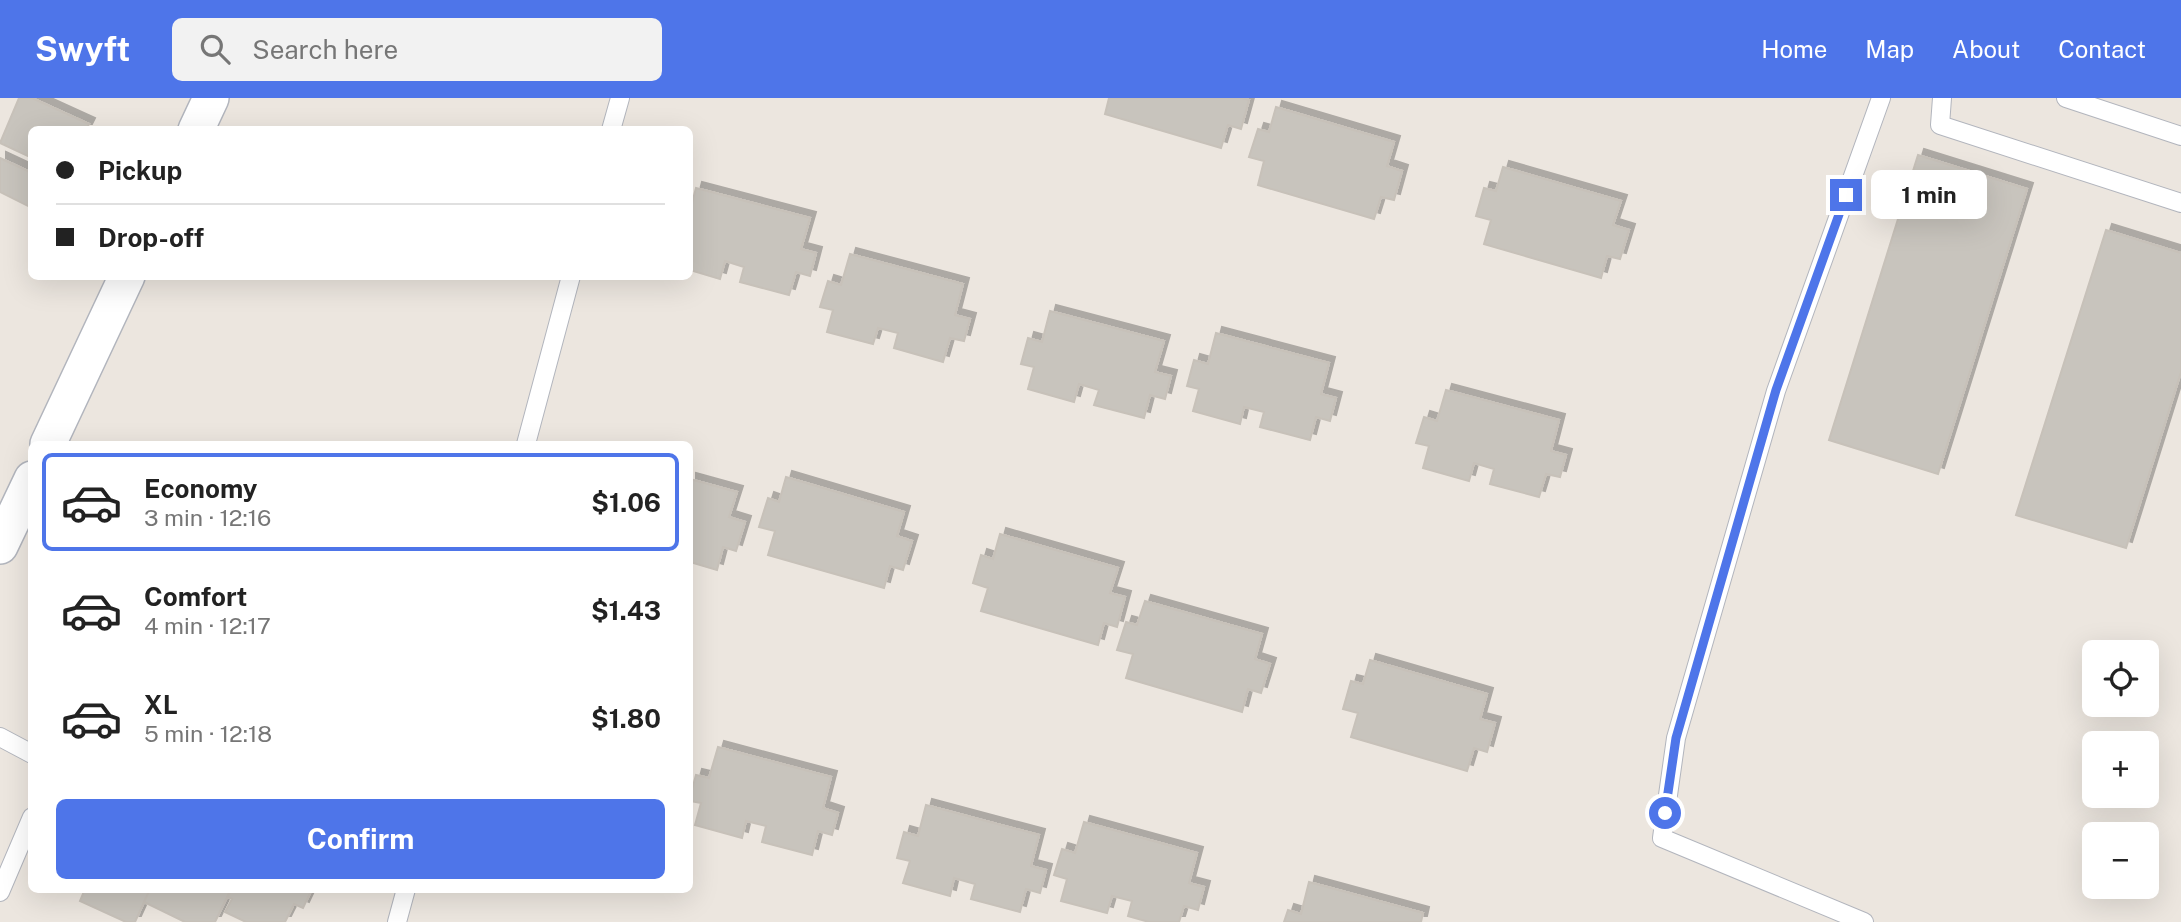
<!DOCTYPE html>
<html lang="en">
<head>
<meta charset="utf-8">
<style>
  :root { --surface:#fff; --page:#f2f2f2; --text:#222; --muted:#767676; --line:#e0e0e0; --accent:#4e75e9 }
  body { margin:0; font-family:"Public Sans",sans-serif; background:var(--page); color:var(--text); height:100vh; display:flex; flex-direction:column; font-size:26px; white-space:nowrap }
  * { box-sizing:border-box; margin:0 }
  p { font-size:23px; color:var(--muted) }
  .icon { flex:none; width:38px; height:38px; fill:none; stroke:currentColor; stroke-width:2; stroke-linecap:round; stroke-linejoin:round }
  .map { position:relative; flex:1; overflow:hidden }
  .side { position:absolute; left:28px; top:343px; width:665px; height:452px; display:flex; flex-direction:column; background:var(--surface); border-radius:10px; box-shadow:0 7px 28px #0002 }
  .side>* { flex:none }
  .top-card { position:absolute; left:28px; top:28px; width:665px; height:154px; border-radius:10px; box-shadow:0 7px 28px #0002; display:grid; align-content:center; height:154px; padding:0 28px; background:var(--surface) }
  .buttons { position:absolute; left:2082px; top:542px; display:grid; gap:14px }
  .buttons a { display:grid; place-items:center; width:77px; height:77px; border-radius:10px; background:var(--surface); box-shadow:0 7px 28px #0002; font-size:35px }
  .end { position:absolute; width:32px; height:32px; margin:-16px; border:9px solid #4e75e9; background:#fff; box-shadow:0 0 0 4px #fff }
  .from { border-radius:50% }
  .bubble { position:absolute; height:49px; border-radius:10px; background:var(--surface); box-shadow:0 7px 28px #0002; font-size:23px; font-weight:700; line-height:49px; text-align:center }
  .top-card b { display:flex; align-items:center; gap:24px; height:66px; font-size:26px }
  .top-card b+b { border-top:2px solid var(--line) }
  .top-card i { width:18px; height:18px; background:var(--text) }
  ul { padding:12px 0 0; list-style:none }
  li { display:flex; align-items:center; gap:21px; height:98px; margin:0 14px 10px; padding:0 14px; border:4px solid transparent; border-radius:10px }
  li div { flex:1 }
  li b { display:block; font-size:26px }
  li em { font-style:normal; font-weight:700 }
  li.selected { border-color:var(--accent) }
  li>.icon { width:63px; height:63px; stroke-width:1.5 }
  .action { display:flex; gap:14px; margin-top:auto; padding:14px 28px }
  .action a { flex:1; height:80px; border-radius:10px; background:var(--accent); color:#fff; font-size:28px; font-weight:700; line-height:80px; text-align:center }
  header { display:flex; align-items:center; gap:42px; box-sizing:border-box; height:98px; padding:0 35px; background:var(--accent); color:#fff }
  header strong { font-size:33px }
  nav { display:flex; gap:38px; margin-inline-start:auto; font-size:24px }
  .search { width:490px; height:63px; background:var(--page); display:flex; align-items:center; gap:18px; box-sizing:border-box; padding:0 24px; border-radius:10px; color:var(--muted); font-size:26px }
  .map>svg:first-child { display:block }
  .building { fill:#c8c4bd; stroke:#c7c1b9; stroke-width:2; filter:url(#shadow) }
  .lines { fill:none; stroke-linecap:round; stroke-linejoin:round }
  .service-casing { stroke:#b2b5bd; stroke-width:20 }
  .minor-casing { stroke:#b2b5bd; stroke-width:38 }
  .service { stroke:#fff; stroke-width:18 }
  .minor { stroke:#fff; stroke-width:35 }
  .route { stroke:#4e75e9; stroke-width:9 }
</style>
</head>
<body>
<header>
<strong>Swyft</strong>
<div class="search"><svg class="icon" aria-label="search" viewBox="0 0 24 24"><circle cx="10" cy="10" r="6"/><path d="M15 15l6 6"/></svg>Search here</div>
<nav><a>Home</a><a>Map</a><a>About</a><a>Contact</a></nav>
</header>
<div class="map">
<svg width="2181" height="824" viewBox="0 0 2181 824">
  <defs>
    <filter id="shadow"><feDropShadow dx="6" dy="-6" stdDeviation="0" flood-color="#0004"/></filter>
  </defs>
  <rect width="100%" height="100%" fill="#ece6df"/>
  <path class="building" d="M19,0H32L89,26L86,32H32V60L0,45Z
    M1109,0H1242L1249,2L1241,31L1228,27L1221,50L1105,16Z
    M1276,9L1394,44L1387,68L1402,73L1394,102L1381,99L1374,121L1258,87L1264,63L1249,59L1258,31L1269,34Z
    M1918,57L2027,91L1938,376L1829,342Z
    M0,60L32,75V110L0,94Z
    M1503,69L1621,103L1613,127L1629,132L1620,161L1607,158L1601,180L1484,146L1491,122L1476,118L1484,90L1496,93Z
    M696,90L810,120L801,151L816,155L810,178L796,174L789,197L740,184L744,169L725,163L720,181L690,172V113Z
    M2106,132L2181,155V274L2126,450L2016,417Z
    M850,156L963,186L955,217L970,221L964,243L950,240L943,264L894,250L898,235L878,230L873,246L827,234L833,212L820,209L828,183L841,187Z
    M1050,213L1164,243L1155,274L1171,278L1165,301L1150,297L1144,320L1094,307L1099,292L1079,286L1074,304L1028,291L1034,269L1021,266L1028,240L1042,244Z
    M1216,235L1329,265L1321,296L1336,300L1330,323L1316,319L1310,342L1260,329L1264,314L1244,309L1240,326L1193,313L1199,291L1187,288L1194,262L1208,266Z
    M1446,292L1559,322L1551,353L1566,357L1560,379L1546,376L1539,399L1490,386L1494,371L1474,365L1469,383L1423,370L1429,348L1416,345L1424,319L1437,323Z
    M786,379L904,414L897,438L912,443L903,472L890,468L884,490L768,457L775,433L759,429L768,400L779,404Z
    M690,381L737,394L729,419L745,424L736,453L723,449L717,472L690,464Z
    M1000,436L1118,470L1110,495L1125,499L1117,529L1104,525L1098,547L981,513L988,490L973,485L981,457L993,461Z
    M1145,503L1262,536L1255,561L1270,566L1261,595L1248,591L1242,614L1126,580L1133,556L1117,552L1126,524L1137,527Z
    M1370,562L1487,596L1480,621L1495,625L1487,654L1474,650L1467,673L1351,639L1358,615L1343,611L1351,583L1363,586Z
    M718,649L831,679L823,710L838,715L832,737L818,733L812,757L762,744L766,728L746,723L742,740L695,727L701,705L690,703V699L696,677L709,680Z
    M926,707L1039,737L1031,768L1046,772L1040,795L1026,791L1020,814L971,801L975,786L954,780L950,798L903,785L910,763L897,760L904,734L918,738Z
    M1084,724L1197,755L1189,785L1204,789L1198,812L1184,808L1179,824H1149L1128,818L1132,803L1112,798L1107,815L1061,803L1067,781L1054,777L1062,751L1075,755Z
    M1309,784L1423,815L1421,824H1284L1288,812L1301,816Z
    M85,791H150L135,824H126L80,803Z
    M150,791H231L215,824H185L144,804Z
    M231,791H312L303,810L294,806L285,824H246L225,814L232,801L228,799Z"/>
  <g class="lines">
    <defs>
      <path id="service" d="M1942,0L1940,27L2181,105
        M2066,0L2181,38
        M611,32L620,0
        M526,346L571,178
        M0,639L32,656
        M0,794L32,719
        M397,824L406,791
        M1864,824L1662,740L1676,640L1776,293L1881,0"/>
      <path id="minor" d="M196,32L211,0
        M48,346L127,178
        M0,448L32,381"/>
    </defs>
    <use href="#service" class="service-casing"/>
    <use href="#minor" class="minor-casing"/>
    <use href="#service" class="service"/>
    <use href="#minor" class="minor"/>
  </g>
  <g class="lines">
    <path class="route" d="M1665,715L1676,640L1776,292L1846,97"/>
  </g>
</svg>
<div class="buttons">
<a><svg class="icon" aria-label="locate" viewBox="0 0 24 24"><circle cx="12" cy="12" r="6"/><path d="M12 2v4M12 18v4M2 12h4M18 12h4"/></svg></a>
<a>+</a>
<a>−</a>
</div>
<i class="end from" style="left:1665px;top:715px"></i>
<i class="end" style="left:1846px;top:97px"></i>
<div class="bubble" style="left:1871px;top:72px;width:116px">1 min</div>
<div class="top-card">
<b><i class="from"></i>Pickup</b>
<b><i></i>Drop-off</b>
</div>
<section class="side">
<ul>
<li class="selected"><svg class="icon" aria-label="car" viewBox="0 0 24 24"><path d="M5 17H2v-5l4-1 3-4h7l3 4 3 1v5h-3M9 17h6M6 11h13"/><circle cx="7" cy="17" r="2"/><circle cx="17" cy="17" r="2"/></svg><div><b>Economy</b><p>3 min · 12:16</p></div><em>$1.06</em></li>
<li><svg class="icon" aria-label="car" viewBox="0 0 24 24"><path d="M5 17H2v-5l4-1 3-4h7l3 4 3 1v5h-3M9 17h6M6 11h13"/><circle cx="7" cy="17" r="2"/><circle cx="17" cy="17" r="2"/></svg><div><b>Comfort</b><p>4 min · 12:17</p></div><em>$1.43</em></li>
<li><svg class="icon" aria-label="car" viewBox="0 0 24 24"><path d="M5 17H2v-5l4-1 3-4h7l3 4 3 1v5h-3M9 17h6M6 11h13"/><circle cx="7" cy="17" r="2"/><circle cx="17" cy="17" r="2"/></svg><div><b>XL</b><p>5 min · 12:18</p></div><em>$1.80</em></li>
</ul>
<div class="action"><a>Confirm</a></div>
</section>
</div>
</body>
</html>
